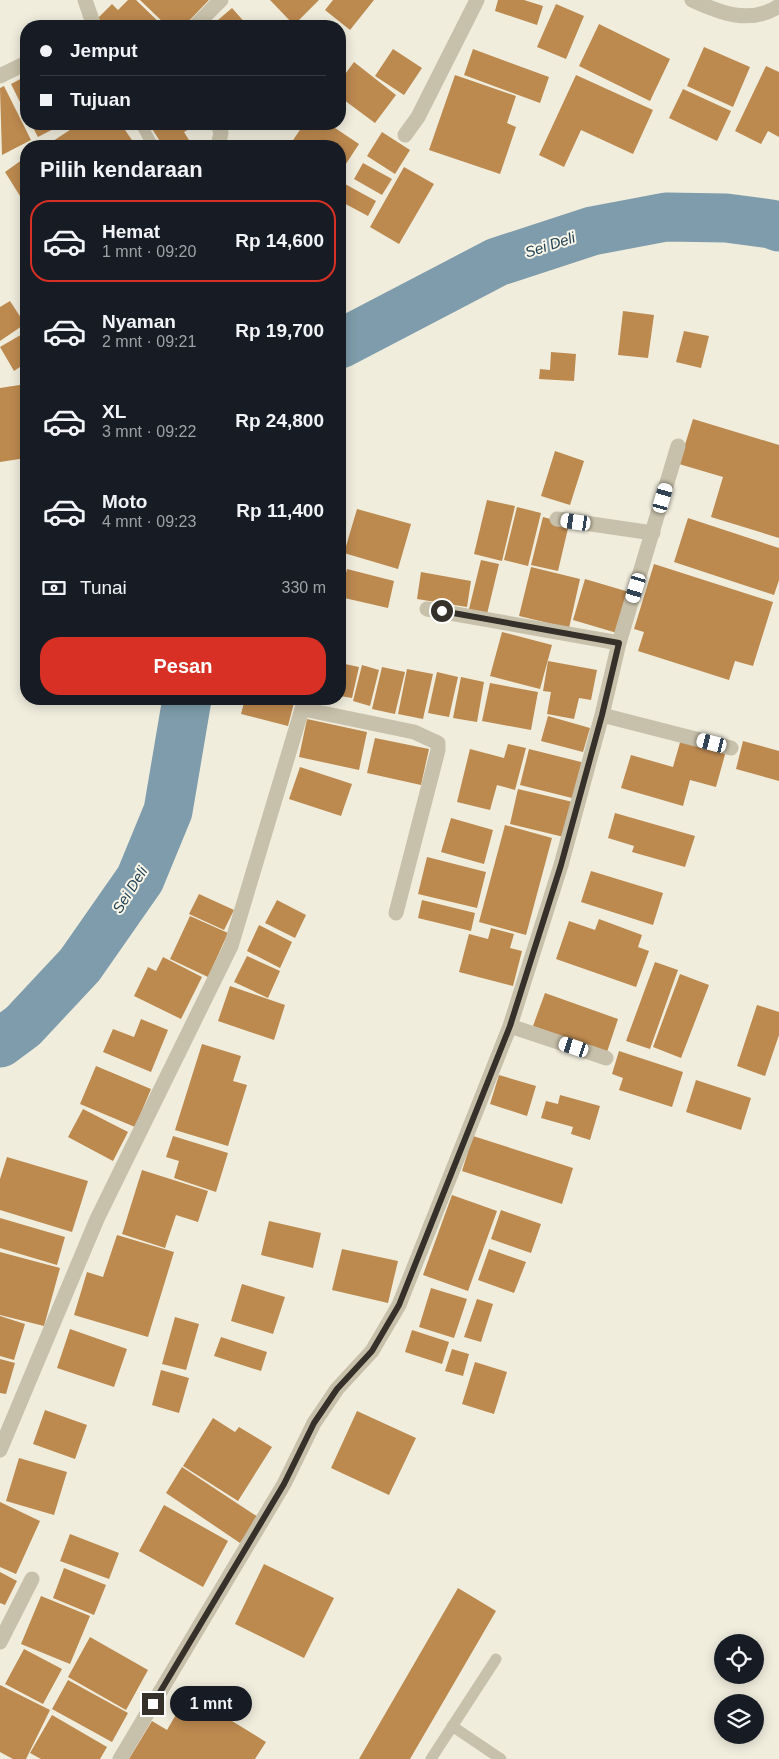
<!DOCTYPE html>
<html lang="id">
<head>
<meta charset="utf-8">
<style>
  :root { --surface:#171b24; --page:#20242c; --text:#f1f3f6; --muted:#9ea1a6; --line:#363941; --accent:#d93025 }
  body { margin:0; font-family:Helvetica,sans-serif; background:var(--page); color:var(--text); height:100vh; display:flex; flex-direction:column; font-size:19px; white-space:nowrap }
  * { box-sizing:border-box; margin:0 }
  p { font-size:16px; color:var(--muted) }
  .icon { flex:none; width:28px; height:28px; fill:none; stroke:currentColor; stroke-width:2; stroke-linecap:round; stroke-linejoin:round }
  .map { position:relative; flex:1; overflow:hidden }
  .details { position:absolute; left:20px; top:140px; width:326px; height:565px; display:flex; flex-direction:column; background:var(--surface); border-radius:20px; box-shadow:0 2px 12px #0003 }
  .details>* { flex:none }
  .top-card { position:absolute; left:20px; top:20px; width:326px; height:110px; border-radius:20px; box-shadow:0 2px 12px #0003; display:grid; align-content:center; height:110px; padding:0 20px; background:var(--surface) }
  .controls { position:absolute; left:714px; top:1634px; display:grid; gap:10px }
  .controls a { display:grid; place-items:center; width:50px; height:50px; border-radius:50%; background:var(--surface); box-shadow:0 2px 12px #0003; font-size:25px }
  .end { position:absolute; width:22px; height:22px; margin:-11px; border:6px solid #353029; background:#fff; box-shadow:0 0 0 2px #fff }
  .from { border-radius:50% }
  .bubble { position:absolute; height:35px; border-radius:18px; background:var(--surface); box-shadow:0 2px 12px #0003; font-size:16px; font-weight:700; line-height:35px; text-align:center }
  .car { position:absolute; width:15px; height:30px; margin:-15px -8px; border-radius:6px; box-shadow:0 0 4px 1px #0007; background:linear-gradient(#fff 24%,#345 0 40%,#fff 0 76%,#345 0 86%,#fff 0) }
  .top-card b { display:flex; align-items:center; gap:18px; height:48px; font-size:19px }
  .top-card b+b { border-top:1px solid var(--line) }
  .top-card i { width:12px; height:12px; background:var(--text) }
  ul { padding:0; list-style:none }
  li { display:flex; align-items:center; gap:15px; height:82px; margin:0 10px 8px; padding:0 10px; border:2px solid transparent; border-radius:20px }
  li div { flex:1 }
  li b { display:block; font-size:19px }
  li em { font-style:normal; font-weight:700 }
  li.current { border-color:var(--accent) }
  li>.icon { width:45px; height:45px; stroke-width:1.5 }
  h2 { padding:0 20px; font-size:22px; line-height:60px }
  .pay { display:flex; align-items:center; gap:12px; height:55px; padding:0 20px; font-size:19px }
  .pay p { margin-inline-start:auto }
  .cta { display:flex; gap:10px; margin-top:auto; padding:10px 20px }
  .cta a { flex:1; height:58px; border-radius:20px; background:var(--accent); color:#fff; font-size:20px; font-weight:700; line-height:58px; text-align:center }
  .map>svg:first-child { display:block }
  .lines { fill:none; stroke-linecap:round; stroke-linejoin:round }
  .river { stroke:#7e9cab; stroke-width:49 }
  .building { fill:#bc894f }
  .lane { stroke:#c7c0aa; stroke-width:11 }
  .street { stroke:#c7c0aa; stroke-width:15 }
  .route { stroke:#353029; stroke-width:6 }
  .labels { text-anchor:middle; stroke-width:4; stroke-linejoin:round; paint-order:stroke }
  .water-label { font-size:15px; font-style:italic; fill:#224253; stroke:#f8f5e9 }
</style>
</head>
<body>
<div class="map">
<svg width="779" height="1759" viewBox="0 0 779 1759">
  <rect width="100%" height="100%" fill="#f0eddd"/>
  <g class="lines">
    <path class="river" d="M340,344L497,262L592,231L666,217L726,218L771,224L779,227
      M0,1043L23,1026L80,965L140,879L168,811L187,699"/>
  </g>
  <path class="building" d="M128,0H136L163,26H106L98,18L112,4L118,10Z
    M140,0H209L184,26H167Z
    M270,0H319L294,25Z
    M333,0H374L350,30L325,10Z
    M498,0H524L543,6L537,25L495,11Z
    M556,4L584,16L566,59L537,47Z
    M232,8L248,26H211Z
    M599,24L670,59L650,101L579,66Z
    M704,47L750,67L733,107L687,86Z
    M393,49L422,68L404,95L375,76Z
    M473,49L549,77L540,103L464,75Z
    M354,62L396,95L375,123L340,97V81Z
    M766,66L779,72V137L768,131L761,144L735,131Z
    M455,75L516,96L507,123L516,127L500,174L429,150Z
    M576,75L653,110L633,154L581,130L564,167L539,155Z
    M26,76V114L11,84Z
    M4,86L31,140L2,155L0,88Z
    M683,89L731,111L717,141L669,118Z
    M31,124H63L38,137Z
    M79,124H121L136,146H52L50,143Z
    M149,124H198L184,132L189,140L180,146H163Z
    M304,124H329L359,144L340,173V146H289Z
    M382,132L410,150L395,174L367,156Z
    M26,157V192L20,196L5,172Z
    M363,163L392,179L382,195L354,179Z
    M404,167L434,184L399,244L370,227Z
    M345,184L376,201L368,216L340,201V195Z
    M10,301L25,324L0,341V307Z
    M623,311L654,315L648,358L618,355Z
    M684,331L709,336L701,368L676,362Z
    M24,333L26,337V363L14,371L0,347Z
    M551,352L576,354L574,381L539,379L540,369L550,370Z
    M26,384V458L0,462V388Z
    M693,419L779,445V538L711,517L723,477L679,464Z
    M555,451L584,461L570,505L541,496Z
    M487,500L515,506L502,561L474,554Z
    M517,507L541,513L528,566L504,560Z
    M357,509L411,524L398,569L344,553Z
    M543,517L569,524L558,571L531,565Z
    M688,518L779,548V580L774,595L674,562Z
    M481,560L499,564L487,614L469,609Z
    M654,564L773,602L753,666L735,661L729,680L638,651L644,632L634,629Z
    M531,567L580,579L569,628L519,616Z
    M347,569L394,581L388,608L340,597Z
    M421,572L471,581L467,607L417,599Z
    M585,579L629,592L617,633L573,620Z
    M502,632L552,645L540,689L490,676Z
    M548,661L597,670L591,700L579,698L574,719L547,714L551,692L543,691Z
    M340,663L359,667L352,698L340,696Z
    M362,665L379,670L370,706L353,701Z
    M382,667L405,672L395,714L372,709Z
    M407,669L433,674L423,719L398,714Z
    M437,672L458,677L449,717L428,713Z
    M461,677L484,682L477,722L453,718Z
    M490,683L538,692L531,730L482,721Z
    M245,699H295L288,726L241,714Z
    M548,716L590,728L583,752L541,741Z
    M307,719L367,732L359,770L299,757Z
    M375,738L429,749L421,785L367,773Z
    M681,739L726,751L716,787L690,780L683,806L621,788L631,755L673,767Z
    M743,741L779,751V781L736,769Z
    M508,744L526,748L515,790L497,785L490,810L457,802L470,749L504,758Z
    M529,749L585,763L576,799L520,785Z
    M300,767L352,784L341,816L289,799Z
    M518,789L577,803L568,838L510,824Z
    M615,813L695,836L685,867L632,852L634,846L608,838Z
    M451,818L493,830L484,864L441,852Z
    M505,825L552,838L526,935L479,922Z
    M427,857L486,872L477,908L418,894Z
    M591,871L663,893L653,925L581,902Z
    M199,894L234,910L224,930L189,914Z
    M277,900L306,915L295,938L265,923Z
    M422,900L475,913L471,931L418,918Z
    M190,916L228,933L208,977L170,959Z
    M599,919L642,935L638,947L649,951L636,987L556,959L569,921L595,930Z
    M259,925L292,942L280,968L247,951Z
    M491,928L514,934L510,948L522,951L513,986L459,972L469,934L488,939Z
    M247,956L280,971L268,998L234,982Z
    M163,957L202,977L181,1019L134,996L148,967L156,971Z
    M655,962L678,970L650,1049L626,1041Z
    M680,974L709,985L681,1058L653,1047Z
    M230,986L285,1005L274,1040L218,1021Z
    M545,993L618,1019L607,1052L533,1026Z
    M757,1005L779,1012V1035L765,1076L737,1066Z
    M141,1019L168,1030L151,1072L103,1052L113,1029L134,1037Z
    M202,1044L241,1056L233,1081L247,1085L228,1146L175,1130Z
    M619,1051L683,1072L672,1107L619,1090L623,1078L612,1074Z
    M96,1066L151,1089L135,1127L80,1104Z
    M499,1075L536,1086L527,1116L490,1104Z
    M696,1080L751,1098L741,1130L686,1112Z
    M560,1095L600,1106L590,1140L571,1134L573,1127L541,1118L546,1101L558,1104Z
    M83,1109L128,1132L113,1161L68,1137Z
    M173,1136L228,1153L216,1192L174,1178L179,1161L166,1157Z
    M473,1136L573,1168L562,1204L462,1171Z
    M7,1157L88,1181L72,1232L0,1210V1179Z
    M142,1170L208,1191L198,1222L176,1215L165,1248L122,1234Z
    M452,1195L497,1211L468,1291L423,1275Z
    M501,1210L541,1224L531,1253L491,1239Z
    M0,1218L65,1237L57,1265L0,1248Z
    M269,1221L321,1233L313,1268L261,1255Z
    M117,1235L174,1252L148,1337L74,1315L87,1272L103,1277Z
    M342,1249L398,1261L388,1303L332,1290Z
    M489,1249L526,1262L514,1293L478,1280Z
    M0,1252L60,1268L44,1326L0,1315Z
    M242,1284L285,1297L273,1334L231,1321Z
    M431,1288L467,1299L454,1338L419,1327Z
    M477,1299L493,1304L481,1342L464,1337Z
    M0,1316L25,1324L14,1360L0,1356Z
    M175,1317L199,1324L186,1370L162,1364Z
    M70,1329L127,1349L114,1387L57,1368Z
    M412,1330L449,1342L442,1364L405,1352Z
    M221,1337L267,1352L261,1371L214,1356Z
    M452,1349L469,1354L463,1376L445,1371Z
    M0,1359L15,1363L6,1394L0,1393Z
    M475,1362L507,1372L494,1414L462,1404Z
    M161,1370L189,1378L179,1413L152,1405Z
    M45,1410L87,1425L75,1459L33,1444Z
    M357,1411L416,1438L389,1495L331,1468Z
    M213,1418L235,1432L239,1427L272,1447L238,1501L183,1466Z
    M19,1458L67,1472L54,1515L6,1501Z
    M182,1467L258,1517L240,1543L166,1493Z
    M0,1502L40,1521L16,1574L0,1567Z
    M164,1505L228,1541L203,1587L139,1551Z
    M70,1534L119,1553L109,1579L60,1561Z
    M264,1564L334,1598L304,1658L235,1624Z
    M64,1568L106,1585L94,1615L53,1598Z
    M0,1572L17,1581L5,1605L0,1603Z
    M458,1588L496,1611L410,1759H359Z
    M41,1596L90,1616L70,1664L21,1644Z
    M90,1637L148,1670L126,1710L68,1677Z
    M24,1649L62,1669L43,1704L5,1684Z
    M68,1680L128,1713L112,1742L52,1709Z
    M0,1685L50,1710L26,1759H13L0,1752Z
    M188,1694L266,1742L255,1759H129L152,1721L167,1730Z
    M52,1715L107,1747L100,1759H41L30,1753Z"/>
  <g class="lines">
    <path class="lane" d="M141,124L153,146
      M452,1726L501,1759
      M431,1759L496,1659"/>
    <path class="street" d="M85,0L94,26
      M692,0C720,13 750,25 779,6
      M195,26L221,0
      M0,76L26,63
      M405,135L418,117L477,0
      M218,146L221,133L218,124
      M557,519L653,533
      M427,609L619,643
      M303,709L414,732L438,743V750L396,913
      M602,715L731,748
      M510,1026L606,1058
      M0,1450L97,1219L231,946L305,699
      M0,1642L32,1579
      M120,1759L284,1484L314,1423L337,1389L372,1351L399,1305L510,1026L561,865L602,715L619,643L678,446"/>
  </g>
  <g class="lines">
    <path class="route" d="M153,1704L284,1484L314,1423L337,1389L372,1351L399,1305L510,1026L561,865L602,715L619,643L442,611"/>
  </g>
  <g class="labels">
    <g class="water-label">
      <text transform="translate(550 245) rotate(-18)" y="5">Sei Deli</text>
      <text transform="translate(130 890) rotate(-58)" y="5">Sei Deli</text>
    </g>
  </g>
</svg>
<div class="controls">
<a><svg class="icon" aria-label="locate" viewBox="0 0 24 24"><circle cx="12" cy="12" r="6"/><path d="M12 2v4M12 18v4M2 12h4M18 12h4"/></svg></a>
<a><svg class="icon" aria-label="layers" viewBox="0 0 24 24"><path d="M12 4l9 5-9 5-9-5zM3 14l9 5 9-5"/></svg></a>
</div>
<i class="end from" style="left:442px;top:611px"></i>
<i class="end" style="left:153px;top:1704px"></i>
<div class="bubble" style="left:170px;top:1686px;width:82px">1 mnt</div>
<i class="car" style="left:663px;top:498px;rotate:16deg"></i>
<i class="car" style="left:576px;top:522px;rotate:278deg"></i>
<i class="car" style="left:636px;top:588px;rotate:197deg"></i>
<i class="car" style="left:712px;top:743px;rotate:284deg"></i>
<i class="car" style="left:574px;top:1047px;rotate:288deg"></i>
<div class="top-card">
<b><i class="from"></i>Jemput</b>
<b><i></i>Tujuan</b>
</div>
<section class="details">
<h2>Pilih kendaraan</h2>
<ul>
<li class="current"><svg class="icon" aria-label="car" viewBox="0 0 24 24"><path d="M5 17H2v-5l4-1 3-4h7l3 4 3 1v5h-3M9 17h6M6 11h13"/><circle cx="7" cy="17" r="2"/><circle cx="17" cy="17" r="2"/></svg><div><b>Hemat</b><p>1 mnt · 09:20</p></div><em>Rp 14,600</em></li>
<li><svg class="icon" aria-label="car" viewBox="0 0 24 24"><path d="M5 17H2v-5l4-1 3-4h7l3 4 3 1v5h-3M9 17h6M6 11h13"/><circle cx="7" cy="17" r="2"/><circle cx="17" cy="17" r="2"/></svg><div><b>Nyaman</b><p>2 mnt · 09:21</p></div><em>Rp 19,700</em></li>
<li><svg class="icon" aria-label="car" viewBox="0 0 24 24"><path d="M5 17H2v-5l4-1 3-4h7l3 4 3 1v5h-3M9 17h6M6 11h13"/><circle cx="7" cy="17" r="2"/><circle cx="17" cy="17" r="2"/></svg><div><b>XL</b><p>3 mnt · 09:22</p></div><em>Rp 24,800</em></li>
<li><svg class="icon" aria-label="car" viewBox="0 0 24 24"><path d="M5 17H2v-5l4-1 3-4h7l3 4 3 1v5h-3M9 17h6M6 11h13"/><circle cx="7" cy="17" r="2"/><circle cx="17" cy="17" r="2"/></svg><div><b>Moto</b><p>4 mnt · 09:23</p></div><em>Rp 11,400</em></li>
</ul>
<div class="pay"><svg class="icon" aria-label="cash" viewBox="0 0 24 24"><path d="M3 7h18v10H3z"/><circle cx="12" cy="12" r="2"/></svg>Tunai<p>330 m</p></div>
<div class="cta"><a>Pesan</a></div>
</section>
</div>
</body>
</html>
